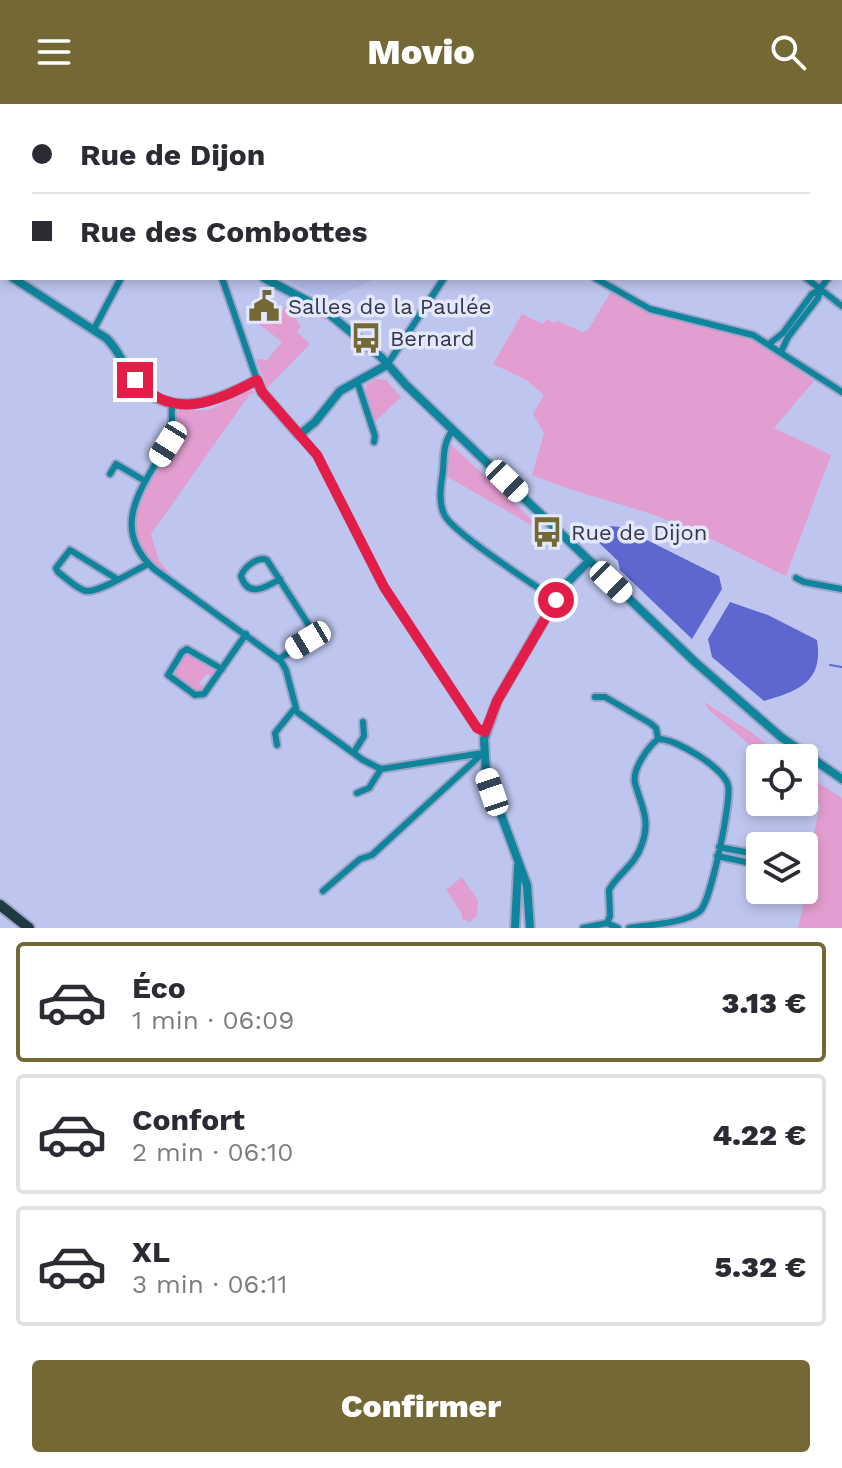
<!DOCTYPE html>
<html lang="fr">
<head>
<meta charset="utf-8">
<style>
  :root { --surface:#fff; --page:#f2f2f3; --text:#2b2b33; --muted:#7c7c81; --line:#e1e1e2; --accent:#746835 }
  body { margin:0; font-family:"Work Sans",sans-serif; background:var(--page); color:var(--text); height:100vh; display:flex; flex-direction:column; font-size:30px; white-space:nowrap }
  * { box-sizing:border-box; margin:0 }
  p { font-size:26px; color:var(--muted) }
  .icon { flex:none; width:44px; height:44px; fill:none; stroke:currentColor; stroke-width:2; stroke-linecap:round; stroke-linejoin:round }
  .map { position:relative; height:824px; overflow:hidden }
  .sheet { display:flex; flex-direction:column; background:var(--surface); flex:1 }
  .sheet>* { flex:none }
  .banner { position:absolute; left:0px; top:0px; width:842px; height:176px; box-shadow:0 4px 12px #0003; display:grid; align-content:center; height:176px; padding:0 32px; background:var(--surface) }
  .buttons { position:absolute; left:746px; top:640px; display:grid; gap:16px }
  .buttons a { display:grid; place-items:center; width:72px; height:72px; border-radius:8px; background:var(--surface); box-shadow:0 4px 12px #0003; font-size:40px }
  .end { position:absolute; width:36px; height:36px; margin:-18px; border:10px solid #e11d48; background:#fff; box-shadow:0 0 0 4px #fff }
  .from { border-radius:50% }
  .car { position:absolute; width:24px; height:48px; margin:-24px -12px; border-radius:10px; box-shadow:0 0 6px 2px #0007; background:linear-gradient(#fff 24%,#345 0 40%,#fff 0 76%,#345 0 86%,#fff 0) }
  .banner b { display:flex; align-items:center; gap:28px; height:76px; font-size:30px }
  .banner b+b { border-top:2px solid var(--line) }
  .banner i { width:20px; height:20px; background:var(--text) }
  ul { padding:14px 0 0; list-style:none }
  li { display:flex; align-items:center; gap:24px; height:120px; margin:0 16px 12px; padding:0 16px; border:4px solid var(--line); border-radius:8px }
  li div { flex:1 }
  li b { display:block; font-size:30px }
  li em { font-style:normal; font-weight:800 }
  li.on { border-color:var(--accent) }
  li>.icon { width:72px; height:72px; stroke-width:1.5 }
  .cta { display:flex; gap:16px; margin-top:auto; padding:16px 32px }
  .cta a { flex:1; height:92px; border-radius:8px; background:var(--accent); color:#fff; font-size:32px; font-weight:800; line-height:92px; text-align:center }
  header { display:flex; justify-content:space-between; align-items:center; height:104px; padding:0 32px; background:var(--accent); color:#fff; font-size:36px; font-weight:800 }
  .map>svg:first-child { display:block }
  .built { fill:#b3bcec }
  .green { fill:#e29ed0 }
  .water { fill:#5e67d0 }
  .lines { fill:none; stroke-linecap:round; stroke-linejoin:round }
  .stream { stroke:#5e67d0; stroke-width:2 }
  .minor-casing { stroke:#9da4c7; stroke-width:10 }
  .tertiary-casing { stroke:#9da4c7; stroke-width:12 }
  .primary-casing { stroke:#9da4c7; stroke-width:14 }
  .minor { stroke:#0e859d; stroke-width:6 }
  .tertiary { stroke:#0e859d; stroke-width:8 }
  .primary { stroke:#1e3b43; stroke-width:10 }
  .route { stroke:#e11d48; stroke-width:10 }
  .labels { text-anchor:middle; stroke-width:7; stroke-linejoin:round; paint-order:stroke }
  .poi-label { font-size:22px; fill:#343748; stroke:#e4e8fd; text-anchor:start }
</style>
</head>
<body>
<header><svg class="icon" aria-label="menu" viewBox="0 0 24 24"><path d="M4 6h16M4 12h16M4 18h16"/></svg>Movio<svg class="icon" aria-label="search" viewBox="0 0 24 24"><circle cx="10" cy="10" r="6"/><path d="M15 15l6 6"/></svg></header>
<div class="map">
<svg width="842" height="824" viewBox="0 0 842 824">
  <rect width="100%" height="100%" fill="#bec6ef"/>
  <path class="built" d="M282,174H377L326,198Z"/>
  <path class="green" d="M612,186L649,208L732,227L757,238L814,277L774,324L831,351L786,472C745,453 704,429 662,414C619,398 574,389 532,371L544,329L533,310L544,291L526,276L493,260L522,210L543,220L546,215L555,219L556,216L582,228L588,226Z
    M289,197L295,200L297,197L316,206L326,216L316,211L312,215L301,206L294,212L301,222L297,228L310,240L267,284L256,255L267,256L282,238L259,220L267,209L276,216L285,203H289Z
    M376,275L386,276L401,293L375,318L365,287L367,280Z
    M251,286L256,289L250,290L151,430L159,457L179,480C113,431 132,406 169,346L173,345L177,327L175,326L178,306C189,305 200,308 210,305C225,300 235,287 251,286Z
    M449,339L460,349L548,431L448,373Z
    M188,548L214,566L212,573L207,570L199,579L205,583L201,588L194,587L173,570V566Z
    M704,598L751,628L785,654H765L708,605Z
    M804,669L842,694V824H798L808,778L804,777V753H809L820,701L804,687Z
    M462,773L478,796L477,812L470,818L462,815V810L446,786Z"/>
  <path class="water" d="M609,422L621,423L719,472L722,485L692,535L620,466L618,457L594,434Z
    M730,498L768,511L817,536C824,578 798,587 764,597L712,553L708,535Z"/>
  <g class="lines">
    <path class="stream" d="M830,561L842,563"/>
    <defs>
      <path id="minor" d="M399,0L401,2
        M625,0L627,2
        M320,2L325,0
        M413,2L416,0
        M695,2L697,0
        M772,2L774,0
        M840,80L842,82
        M840,159L842,156
        M222,174L257,276
        M595,174L650,205L753,231L842,288
        M806,174L842,202
        M94,225L121,174
        M769,240L783,229L812,190L820,185L828,174
        M781,248L788,233L818,194L820,185
        M387,261L444,174
        M357,277L375,332L374,338
        M172,300C171,310 173,322 171,331C169,341 161,351 156,359C133,396 116,430 154,465L281,557L286,566L297,608L363,656L381,665L483,649
        M453,326C443,338 444,352 443,367C441,381 438,397 444,410C451,428 535,481 556,496
        M299,331L317,351L384,483L477,624L485,628
        M110,370L116,360L145,377
        M796,474L804,478L842,485
        M117,475L70,446L56,464L58,468C66,474 77,485 86,487C98,489 136,466 148,460
        M279,555L308,536L312,530L310,523L267,456C258,452 244,463 241,472C248,494 265,484 280,475
        M222,565L187,545L182,548L168,571L195,591L204,590L246,530
        M595,593H605L650,619L656,624L658,635C675,634 724,664 728,681C732,695 711,797 700,807C687,819 647,821 629,824
        M277,641L275,629L295,604
        M354,648L364,632L363,618
        M357,689L369,684L381,665
        M719,743L760,751
        M717,752L760,761
        M323,787L360,755L372,751L483,649
        M607,819L610,812L609,786C618,769 635,762 642,740C651,715 641,702 635,679C632,665 648,643 658,635
        M583,824L607,819L618,824"/>
      <path id="tertiary" d="M142,0L145,2
        M0,165L2,166
        M13,174L106,234C119,246 123,261 134,275C167,318 217,297 257,276L262,288L299,331L315,318L340,287L387,261
        M264,174L323,205L381,253L406,281L695,558L781,633L842,675
        M515,824L518,762
        M530,824L527,781L486,670L484,635L497,597L563,483L589,457"/>
      <path id="primary" d="M0,801L29,824"/>
    </defs>
    <use href="#minor" class="minor-casing"/>
    <use href="#tertiary" class="tertiary-casing"/>
    <use href="#primary" class="primary-casing"/>
    <use href="#minor" class="minor"/>
    <use href="#tertiary" class="tertiary"/>
    <use href="#primary" class="primary"/>
  </g>
  <g class="lines">
    <path class="route" d="M135,276C174,317 214,299 257,276L262,288L317,351L384,483L477,624L485,628L497,597L556,496"/>
  </g>
  <defs>
    <symbol id="civic-bare" viewBox="-9 -9 18 18"><path d="M-.6-6.5H3V-4.5H.6V-3L4-1V1h2V6H-6V1h2V-1L-.6-3ZM-1.2 2.5V6h2.4V2.5Z" fill="#746835" stroke="#e4e8fd" stroke-width="2.5" paint-order="stroke"/></symbol>
    <symbol id="bus-bare" viewBox="-9 -9 18 18"><path d="M-5-6H5V4H4V6H2V4H-2V6H-4V4H-5ZM-3.5-4V0h7V-4ZM-3.5 1.2v1.5H-2V1.2ZM2 1.2v1.5H3.5V1.2Z" fill="#746835" stroke="#e4e8fd" stroke-width="2.5" paint-order="stroke"/></symbol>
  </defs>
  <g fill-rule="evenodd">
    <use href="#civic-bare" x="242" y="180" width="44" height="44"/>
    <use href="#bus-bare" x="344" y="212" width="44" height="44"/>
    <use href="#bus-bare" x="525" y="406" width="44" height="44"/>
  </g>
  <g class="labels">
    <g class="poi-label">
      <text x="288" y="210">Salles de la Paulée</text>
      <text x="390" y="242">Bernard</text>
      <text x="571" y="436">Rue de Dijon</text>
    </g>
  </g>
</svg>
<div class="buttons">
<a><svg class="icon" aria-label="locate" viewBox="0 0 24 24"><circle cx="12" cy="12" r="6"/><path d="M12 2v4M12 18v4M2 12h4M18 12h4"/></svg></a>
<a><svg class="icon" aria-label="layers" viewBox="0 0 24 24"><path d="M12 4l9 5-9 5-9-5zM3 14l9 5 9-5"/></svg></a>
</div>
<i class="end from" style="left:556px;top:496px"></i>
<i class="end" style="left:135px;top:276px"></i>
<i class="car" style="left:168px;top:340px;rotate:212deg"></i>
<i class="car" style="left:507px;top:377px;rotate:134deg"></i>
<i class="car" style="left:611px;top:478px;rotate:134deg"></i>
<i class="car" style="left:308px;top:536px;rotate:239deg"></i>
<i class="car" style="left:492px;top:688px;rotate:341deg"></i>
<div class="banner">
<b><i class="from"></i>Rue de Dijon</b>
<b><i></i>Rue des Combottes</b>
</div>
</div>
<section class="sheet">
<ul>
<li class="on"><svg class="icon" aria-label="car" viewBox="0 0 24 24"><path d="M5 17H2v-5l4-1 3-4h7l3 4 3 1v5h-3M9 17h6M6 11h13"/><circle cx="7" cy="17" r="2"/><circle cx="17" cy="17" r="2"/></svg><div><b>Éco</b><p>1 min · 06:09</p></div><em>3.13 €</em></li>
<li><svg class="icon" aria-label="car" viewBox="0 0 24 24"><path d="M5 17H2v-5l4-1 3-4h7l3 4 3 1v5h-3M9 17h6M6 11h13"/><circle cx="7" cy="17" r="2"/><circle cx="17" cy="17" r="2"/></svg><div><b>Confort</b><p>2 min · 06:10</p></div><em>4.22 €</em></li>
<li><svg class="icon" aria-label="car" viewBox="0 0 24 24"><path d="M5 17H2v-5l4-1 3-4h7l3 4 3 1v5h-3M9 17h6M6 11h13"/><circle cx="7" cy="17" r="2"/><circle cx="17" cy="17" r="2"/></svg><div><b>XL</b><p>3 min · 06:11</p></div><em>5.32 €</em></li>
</ul>
<div class="cta"><a>Confirmer</a></div>
</section>
</body>
</html>
